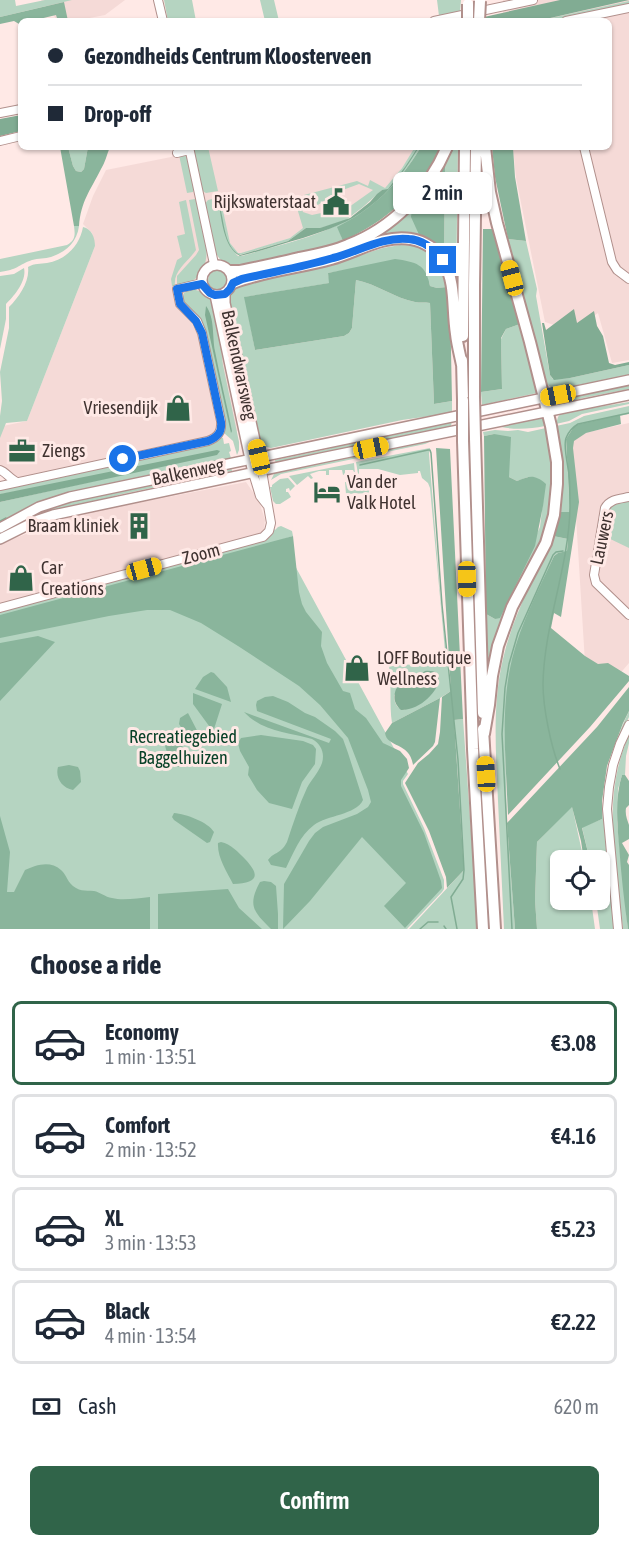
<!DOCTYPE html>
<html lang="en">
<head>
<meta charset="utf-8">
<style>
  :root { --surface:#fff; --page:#f2f2f3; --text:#1f2937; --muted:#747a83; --line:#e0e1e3; --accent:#306449 }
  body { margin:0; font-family:"Asap Condensed",sans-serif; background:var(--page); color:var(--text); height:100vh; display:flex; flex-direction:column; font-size:22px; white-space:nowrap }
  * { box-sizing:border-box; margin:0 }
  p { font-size:20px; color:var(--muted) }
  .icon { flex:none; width:33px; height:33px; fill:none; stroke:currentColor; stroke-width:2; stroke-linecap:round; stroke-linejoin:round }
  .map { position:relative; height:929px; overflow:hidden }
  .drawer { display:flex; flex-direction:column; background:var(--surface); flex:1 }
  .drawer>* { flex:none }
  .top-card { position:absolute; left:18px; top:18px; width:594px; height:132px; border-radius:9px; box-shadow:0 2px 4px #0004; display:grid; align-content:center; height:132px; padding:0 30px; background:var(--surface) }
  .fabs { position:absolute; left:550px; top:850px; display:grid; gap:12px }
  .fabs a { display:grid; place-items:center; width:60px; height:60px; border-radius:9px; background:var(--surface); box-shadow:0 2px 4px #0004; font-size:30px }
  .end { position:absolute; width:27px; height:27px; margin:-14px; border:8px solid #1a73e8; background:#fff; box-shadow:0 0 0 3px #fff }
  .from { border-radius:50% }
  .bubble { position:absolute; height:42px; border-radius:9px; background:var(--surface); box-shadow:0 2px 4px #0004; font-size:20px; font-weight:600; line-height:42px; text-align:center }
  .car { position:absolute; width:18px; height:36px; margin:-18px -9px; border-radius:8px; box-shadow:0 0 4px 2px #0007; background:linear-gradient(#f5c518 24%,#345 0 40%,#f5c518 0 76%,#345 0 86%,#f5c518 0) }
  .top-card b { display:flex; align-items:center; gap:21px; height:57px; font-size:22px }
  .top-card b+b { border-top:2px solid var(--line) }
  .top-card i { width:15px; height:15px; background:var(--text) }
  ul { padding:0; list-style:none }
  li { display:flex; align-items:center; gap:18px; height:84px; margin:0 12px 9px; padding:0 18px; border:3px solid var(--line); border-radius:9px }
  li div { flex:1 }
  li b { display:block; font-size:22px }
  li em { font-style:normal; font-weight:600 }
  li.on { border-color:var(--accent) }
  li>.icon { width:54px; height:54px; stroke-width:1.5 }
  h2 { padding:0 30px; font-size:27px; line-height:72px }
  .pay { display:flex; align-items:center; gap:15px; height:66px; padding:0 30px; font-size:22px }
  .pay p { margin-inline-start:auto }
  .primary-button { display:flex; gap:12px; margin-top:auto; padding:12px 30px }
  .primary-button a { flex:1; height:69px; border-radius:9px; background:var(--accent); color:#fff; font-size:24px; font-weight:600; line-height:69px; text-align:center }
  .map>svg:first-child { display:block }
  .built { fill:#f5dad7 }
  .green { fill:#b5d4c1; fill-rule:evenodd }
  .forest { fill:#8ab59c }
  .water { fill:#81ac93 }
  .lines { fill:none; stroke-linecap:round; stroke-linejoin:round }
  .stream { stroke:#81ac93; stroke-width:1.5 }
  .minor-casing { stroke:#b1908c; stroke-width:10 }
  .major-casing { stroke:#b1908c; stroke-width:12 }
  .highway-casing { stroke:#b1908c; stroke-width:14 }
  .minor { stroke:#fff; stroke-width:8 }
  .major { stroke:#fff; stroke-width:9 }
  .highway { stroke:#fff; stroke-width:10 }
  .highway-bridge-casing { stroke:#b1908c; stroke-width:14; stroke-linecap:butt }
  .highway-bridge { stroke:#fff; stroke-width:10 }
  .route { stroke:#1a73e8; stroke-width:8 }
  .labels { text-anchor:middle; stroke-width:6; stroke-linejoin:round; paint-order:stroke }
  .poi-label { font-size:18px; fill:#3f3230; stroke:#ffe9e6; text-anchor:start }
  .street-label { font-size:18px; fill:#3f3230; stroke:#ffe9e6 }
  .park-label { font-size:18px; fill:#094128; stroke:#ffe9e6 }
</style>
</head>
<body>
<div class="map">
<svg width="629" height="929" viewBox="0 0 629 929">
  <rect width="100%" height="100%" fill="#ffe9e6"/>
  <path class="built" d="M41,0H125L105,15L74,21H58Z
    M503,0H629V360L612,363L598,313L572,331L545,322L516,178L513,147H609V21H503Z
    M179,147H417L393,180L385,188L353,208L290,238L240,254L211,257L214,303L239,431L16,478L0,466V434L3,426L27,421L95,246L92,233L83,224L93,196L106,170L171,157L177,153Z
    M629,423V663L588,711L571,436Z
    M246,482L259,501L265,520L264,529L259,535L0,606V544L75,515Z"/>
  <path class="green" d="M0,0H15L16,6L45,0H72L0,17Z
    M164,0H192L196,21H168Z
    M260,0H274L279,21H265Z
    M437,0H461L460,12L439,16Z
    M629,1V6L557,21H537Z
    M68,147H88L84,169L81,172L76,171L73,166Z
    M193,147H208L218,191L206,193L201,190Z
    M415,147H421C399,183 376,208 338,227L343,241C323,248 304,251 284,256C270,260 254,269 239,268C234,267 227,265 222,261C210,251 207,220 204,205L208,200L220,197L230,243L238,253H241L290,238L303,228L297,208L301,207L303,212L312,215L349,207L373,190L359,184L340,191L313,208L306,204L304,195L357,181L368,186L370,180L385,188L402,168ZM382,190H387C349,231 293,241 242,256H238L235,253L239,255L288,241L306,228H321L346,220L363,207Z
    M451,147H458L456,290L444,257L445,167L444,165Z
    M185,154L188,158L194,189L193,192L187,193L179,155Z
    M195,199L197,201C202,224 217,261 195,279C190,283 183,284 177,285V276L196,255L199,250L189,200Z
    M186,200L196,250C188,262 173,270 175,286H172L171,279L177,260L182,257L177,236L185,234L179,202Z
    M412,209L421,239L357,247C378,236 395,225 412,209Z
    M74,226H79C77,242 66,252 51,257C45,259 38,258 32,260C18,265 17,270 0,272V259L67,245C76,240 75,234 74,226Z
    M83,227C92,229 95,238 95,246L27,421L6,423L0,438V416L2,401L0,372L9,328V307C19,297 30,281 28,267C35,263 40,264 47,263C66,260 80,245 83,227Z
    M508,239L526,241L537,289L536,296L550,375L553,379L570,378L629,365V376L556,389C550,387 547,385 544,380Z
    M400,245C432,245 439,259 447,287L437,288L430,286L429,282L346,270L328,273L330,283L245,297L255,350L344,336L349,333L352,328L356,280C377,284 394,298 415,302C420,303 425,302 430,303L434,404L452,401V413L402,420L271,448L263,446L258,440L229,308C229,295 232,288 244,283L326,266L383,248Z
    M24,268C27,281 14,296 6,304V319L0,349V276L14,274Z
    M208 280a10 10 0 1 1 20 0a10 10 0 1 1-20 0Z
    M191,289C204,291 212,297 216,309L223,365L239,442V450L237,455L233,441L224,433V421L204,327L200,320L184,303L183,297L184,293Z
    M520,324L537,393L482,405L481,392L502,389L501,339L506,329Z
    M629,384V389L583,398L552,407L548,401Z
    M629,402V404L582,414L569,421L556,424L558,417L561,413Z
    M629,406V414L575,425L566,439L570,513L559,512C564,481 562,457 556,426L570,423L584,416Z
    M543,416L545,426C530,429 516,430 501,427V425Z
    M452,420L451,426C393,438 335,452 276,464L275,460L328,449L360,439Z
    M546,428L553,468L551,505L544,535L532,565L488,687L486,614L495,619L540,527L545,484L528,477L517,481L509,477L494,434L484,436L483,432L495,430L508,431L518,430L528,432Z
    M220,437L223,438L224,444L229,443L231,451L229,452L231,458H228L229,460L65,494L0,524V502L220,453L2,494H0V490L211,445Z
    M439,438L425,444L281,474L271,480L274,474L280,470Z
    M430,448L429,454L441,603L451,691L440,698L392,723C389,704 392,685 389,666L446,662L430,488L428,483L422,478L420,471H418V473L400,475L378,469H359V474H358L356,462ZM422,673L405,710C397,709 394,703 394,695L416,681Z
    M354,463L355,474L353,470H345V474L343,475L342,470H329V475H326V471H319L310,474L313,478L311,479L308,476L297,485L289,476Z
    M231,466L232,471L118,495L88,504L0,536V532L34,513L59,504Z
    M288,478L295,486L290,491L289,488L286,489V492H288L291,497L280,504H276L273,501L270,487H272V485L280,479Z
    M357,480L369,484V493L346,494L345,482H355Z
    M629,499V548L604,536L610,506Z
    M271,523L275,530L278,527L281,526L292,531L293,536L281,540L408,774L403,781V784L424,828L444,880V889L442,892L407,929H0V608L263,538Z
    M553,536L568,539L567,552L558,553L554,556L517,643L512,661L505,735L507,823L515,929H504C502,886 500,843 498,801C496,754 492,705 503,659C513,615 535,576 553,536Z
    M629,711V717L621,734L608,773L615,929H600L596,900H600V861H590L582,827L602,819C603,779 612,746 629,711Z
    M463,719L478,929H409L464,870L454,720Z
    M629,735V743L626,756L625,775H622L618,789L617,822L628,929H623C616,865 601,797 629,735Z
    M572,806L584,861H561V900H591L595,929H537L535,900L537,842Z"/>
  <path class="forest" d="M64,2L68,21H58L56,15L31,21H21V33L19,24L14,21L0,24V17Z
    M60,147H68L73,166L76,171L81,172L84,169L88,147H110C107,154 105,163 101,169C90,191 81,201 79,226H74Z
    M421,147H441C421,192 386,221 343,241L337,227C375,208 399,183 421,147Z
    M492,147H513L515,177L526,241L508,239L495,177Z
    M444,165L445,167L444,257L421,239L411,217L412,209L429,190Z
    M483,229H497L520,324L506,329L501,338L502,389L481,392Z
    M395,259C416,262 426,264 430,286L437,288L447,287L450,301L452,401L434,404L430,303C425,302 420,303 415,302C394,298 377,284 356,280L352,328L349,333L344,336L255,350L244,297L329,283L328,273Z
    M620,415L621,424L586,433L574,441L573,448L579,502L561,617L554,613L551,628L585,656L598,664L608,663L629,676V681L590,727L508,815C506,763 500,709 512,659C521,623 539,589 554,556L558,553L567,551L568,539L553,536L559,512H570L566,439L575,425Z
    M494,434L511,437L509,477L517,481C530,476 534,474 546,484L543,506L535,546L500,618L495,619L486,614L484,436Z
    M436,448L450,449L463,719L454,720L464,870L447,888L446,877L429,831L405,783L418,763L429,754L438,744L440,732L442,697L451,691Z
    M293,536L299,592L302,604L306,612L322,632L321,646L327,663L343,691L350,693L355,709L366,718L383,743L400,751L407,759L409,768L401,780V786L424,833L441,881L442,888L405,928L384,906L406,883L362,837L310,901L283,929L284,884L309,841L315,833L323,827L357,814L368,807L371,802L368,790L348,738L320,705L299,686L238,646L201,623L170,610H147L109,616L0,638V615Z
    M38,636L55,642L0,701V643Z
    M211,672L214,673L227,687L231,702L195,689L203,677Z
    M629,687V711L623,723L607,766L602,801V819L582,828L590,861H584L581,841L572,807L537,842L535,900L537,929H515L507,823L597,727Z
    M193,693L222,704L214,729L212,730L193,704Z
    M273,696L288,702L305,713L315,717L335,731L343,739L348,753L363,800C356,815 327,815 314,825C300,835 293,854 286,868L271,865L268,860C275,851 280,855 287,842C293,824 299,805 307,788C311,780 319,772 322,763C325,753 321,744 312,739C288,732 263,732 244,712L329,743L331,739L257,711L256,705L257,701L265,697Z
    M440,698L435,742L433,746L413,765C410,742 387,748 385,733L392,723Z
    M188,713L202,740L199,745L191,743L179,724L180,718Z
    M261,735L303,741L313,745L316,749L315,764L302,782L292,809L269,803L257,790L248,775L249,767L240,751L238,743L241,738Z
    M170,739C177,740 185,748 189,754L188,762L183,766L178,767C172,761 164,750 165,742Z
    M69,765L78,767L80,771L81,782L73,790C62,788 55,778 58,767Z
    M622,775H625L629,781V805L626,808C625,815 627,819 629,825C629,829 629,835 629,839L622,843L629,855L627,862L629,865V929H628C624,901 621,873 619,845C617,822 615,797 622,775Z
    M174,813C186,814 208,822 214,832L210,842L207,843L174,820L172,817Z
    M0,816L10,852L7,892H14L25,870C36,865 50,860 61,870C67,875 67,883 76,888C82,892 87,890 94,891C100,892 105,897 112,898C123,901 138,898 150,897V929H0Z
    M221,842C231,844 238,852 245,859C262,877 256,883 233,884C227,872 217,857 218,843Z
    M264,881L271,882L276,886L278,914V929H271C254,912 247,906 260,882Z
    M228,889L239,908L262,929H158V894Z"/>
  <path class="water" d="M560,0H629L537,21H466Z
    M21,115V131L0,136V119Z
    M418,147H419C406,169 390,192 369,207C349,223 327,230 303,238C282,244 261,251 240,256C223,247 222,219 218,201C225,217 222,245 240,255L288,241L306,228H320L350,218L370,202L377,194L382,190L388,189L405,167Z
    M206,306C215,318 212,336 215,351C220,378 227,405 232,431L231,433L205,315Z
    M574,309L577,323L594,311L597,326L603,336L609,363L615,365L629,362V365L570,378L554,380L550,375L542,323H544L546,330Z
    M217,450L220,451L217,455L0,502V494Z
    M425,671C456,668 429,711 401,710C394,703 393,698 396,689L401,684L416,681L422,673Z"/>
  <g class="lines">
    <path class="stream" d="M360,465L428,450H430L431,453L442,605L458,760L464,870L463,879L451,897L457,929
      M0,521L6,518
      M560,769C551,747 543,708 543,684C544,624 569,567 570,507C570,496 570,485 569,474C568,466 563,445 566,438C568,433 573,427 578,424L629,413
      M444,926L446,929
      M420,929L428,922H438
      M512,929L502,734L505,688L509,664L518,633L553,555L556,552L563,551"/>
    <defs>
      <path id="minor" d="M158,0L163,21
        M434,21L533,0
        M566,21L629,8
        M0,113L21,109
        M0,141L21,136
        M189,147L214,264
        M584,147L612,262L617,270L629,279
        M177,153L189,150
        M0,470C6,472 10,479 17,482
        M253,473L260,496L267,505
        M0,486L208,441C218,437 222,432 221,421L202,333L197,321L180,304L177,289L202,283
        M629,497C619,499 610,499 605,508L594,575L596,583L629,615
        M0,608L263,537L269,531L271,523L262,471
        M618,929L607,809L609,787L613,765L620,744L629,725"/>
      <path id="major" d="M202 280a15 15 0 1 1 30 0a15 15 0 1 1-30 0Z
        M225,294V303L260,463
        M215,295L253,473
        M0,528L39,507L70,497L629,380
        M0,539L38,520L53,515L321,458L629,395"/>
      <path id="highway" d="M231,271H240C259,267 279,263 299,258C315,255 332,252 348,245C393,228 428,191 447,147
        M233,283C264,271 299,268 331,259C357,252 384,234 411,239C424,241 438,250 444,262C456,284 452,309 456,334C457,344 460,355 462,365
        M463,336L465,147
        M462,360L463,400
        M474,397V286L476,147
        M475,438L483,713
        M463,441L473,749L483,929
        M483,729L495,929
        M484,734L489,705L492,676L498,646L512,607L546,543L554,515L557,484V462L551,426L530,342L497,223L490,192L485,147"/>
    </defs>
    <use href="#minor" class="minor-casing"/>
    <use href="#major" class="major-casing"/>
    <use href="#highway" class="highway-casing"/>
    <use href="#minor" class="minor"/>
    <use href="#major" class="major"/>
    <use href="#highway" class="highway"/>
    <defs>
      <path id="highway-bridge" d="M468,21V4
        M479,21L480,1
        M474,397L475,438
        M463,400V441"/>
    </defs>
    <use href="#highway-bridge" class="highway-bridge-casing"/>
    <use href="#highway-bridge" class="highway-bridge"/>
  </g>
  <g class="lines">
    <path class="route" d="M123,459L208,441C218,437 222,432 221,422L202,333L196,321L180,304L177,289L202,284L210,293L215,295L225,294L230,289L233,283L242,279C272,272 303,267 333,258C357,252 383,236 409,239C423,240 434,249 443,260"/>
  </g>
  <defs>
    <symbol id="civic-bare" viewBox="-9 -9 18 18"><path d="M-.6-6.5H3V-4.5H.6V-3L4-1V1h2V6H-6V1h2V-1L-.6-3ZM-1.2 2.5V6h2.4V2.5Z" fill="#306449" stroke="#ffe9e6" stroke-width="2.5" paint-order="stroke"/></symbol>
    <symbol id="shop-bare" viewBox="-9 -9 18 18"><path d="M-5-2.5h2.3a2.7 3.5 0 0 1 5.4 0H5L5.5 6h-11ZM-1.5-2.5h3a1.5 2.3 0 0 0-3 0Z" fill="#306449" stroke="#ffe9e6" stroke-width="2.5" paint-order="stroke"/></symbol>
    <symbol id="office-bare" viewBox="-9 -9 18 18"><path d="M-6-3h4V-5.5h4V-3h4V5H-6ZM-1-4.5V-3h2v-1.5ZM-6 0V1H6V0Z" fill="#306449" stroke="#ffe9e6" stroke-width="2.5" paint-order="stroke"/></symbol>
    <symbol id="hotel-bare" viewBox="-9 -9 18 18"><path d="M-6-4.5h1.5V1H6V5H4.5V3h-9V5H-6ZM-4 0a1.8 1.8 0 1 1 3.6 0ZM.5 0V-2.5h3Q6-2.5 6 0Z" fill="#306449" stroke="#ffe9e6" stroke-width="2.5" paint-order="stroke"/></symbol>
    <symbol id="building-bare" viewBox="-9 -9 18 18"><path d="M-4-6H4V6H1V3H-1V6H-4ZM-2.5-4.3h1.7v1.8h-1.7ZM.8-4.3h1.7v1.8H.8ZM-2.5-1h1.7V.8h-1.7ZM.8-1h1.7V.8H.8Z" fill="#306449" stroke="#ffe9e6" stroke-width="2.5" paint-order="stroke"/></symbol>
  </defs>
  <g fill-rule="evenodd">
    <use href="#civic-bare" x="317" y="183" width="38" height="38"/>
    <use href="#shop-bare" x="159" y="389" width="38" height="38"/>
    <use href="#office-bare" x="3" y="432" width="38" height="38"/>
    <use href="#hotel-bare" x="308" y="473" width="38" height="38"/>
    <use href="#building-bare" x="120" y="507" width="38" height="38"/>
    <use href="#shop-bare" x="2" y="559" width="38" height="38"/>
    <use href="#shop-bare" x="338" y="649" width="38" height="38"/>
  </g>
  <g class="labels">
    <g class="poi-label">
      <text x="316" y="208" text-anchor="end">Rijkswaterstaat</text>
      <text x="158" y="414" text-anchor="end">Vriesendijk</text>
      <text x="42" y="457">Ziengs</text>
      <text x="347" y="488">Van der<tspan x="347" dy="21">Valk Hotel</tspan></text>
      <text x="119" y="532" text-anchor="end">Braam kliniek</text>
      <text x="41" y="574">Car<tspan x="41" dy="21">Creations</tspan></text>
      <text x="377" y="664">LOFF Boutique<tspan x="377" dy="21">Wellness</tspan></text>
    </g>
    <g class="street-label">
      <text transform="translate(239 365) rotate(78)" y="6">Balkendwarsweg</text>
      <text transform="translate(188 472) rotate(-12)" y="6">Balkenweg</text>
      <text transform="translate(602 538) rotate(-78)" y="6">Lauwers</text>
      <text transform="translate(201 554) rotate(-15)" y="6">Zoom</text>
    </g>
    <g class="park-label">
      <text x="183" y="743">Recreatiegebied<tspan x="183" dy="21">Baggelhuizen</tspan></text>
    </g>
  </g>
</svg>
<div class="fabs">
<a><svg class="icon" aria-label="locate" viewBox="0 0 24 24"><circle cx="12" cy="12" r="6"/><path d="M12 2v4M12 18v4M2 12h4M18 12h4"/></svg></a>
</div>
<i class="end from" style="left:123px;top:459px"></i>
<i class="end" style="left:443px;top:260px"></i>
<div class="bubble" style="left:393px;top:172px;width:99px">2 min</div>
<i class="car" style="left:512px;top:278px;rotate:345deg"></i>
<i class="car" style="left:558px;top:395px;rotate:259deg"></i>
<i class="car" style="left:371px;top:448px;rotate:78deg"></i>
<i class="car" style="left:259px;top:457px;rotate:347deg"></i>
<i class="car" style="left:144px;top:569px;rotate:75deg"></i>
<i class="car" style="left:467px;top:579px;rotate:179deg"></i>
<i class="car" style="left:486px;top:774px;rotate:357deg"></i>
<div class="top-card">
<b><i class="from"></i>Gezondheids Centrum Kloosterveen</b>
<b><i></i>Drop-off</b>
</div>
</div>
<section class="drawer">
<h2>Choose a ride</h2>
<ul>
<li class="on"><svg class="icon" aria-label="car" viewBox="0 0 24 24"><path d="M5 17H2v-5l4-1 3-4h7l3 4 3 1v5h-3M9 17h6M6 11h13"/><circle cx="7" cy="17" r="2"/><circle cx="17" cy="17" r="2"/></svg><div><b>Economy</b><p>1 min · 13:51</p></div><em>€3.08</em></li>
<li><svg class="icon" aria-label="car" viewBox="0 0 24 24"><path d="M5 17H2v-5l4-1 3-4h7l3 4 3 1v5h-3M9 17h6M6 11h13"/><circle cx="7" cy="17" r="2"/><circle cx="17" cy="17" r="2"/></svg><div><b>Comfort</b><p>2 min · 13:52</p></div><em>€4.16</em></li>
<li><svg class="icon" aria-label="car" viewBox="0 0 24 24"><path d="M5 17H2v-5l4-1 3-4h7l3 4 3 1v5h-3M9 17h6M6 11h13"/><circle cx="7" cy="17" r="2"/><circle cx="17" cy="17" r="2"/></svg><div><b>XL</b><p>3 min · 13:53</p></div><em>€5.23</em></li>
<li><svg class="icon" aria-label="car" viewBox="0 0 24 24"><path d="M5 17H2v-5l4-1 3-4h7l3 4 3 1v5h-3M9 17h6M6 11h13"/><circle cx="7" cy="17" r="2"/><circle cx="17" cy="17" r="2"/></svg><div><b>Black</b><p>4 min · 13:54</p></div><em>€2.22</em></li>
</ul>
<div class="pay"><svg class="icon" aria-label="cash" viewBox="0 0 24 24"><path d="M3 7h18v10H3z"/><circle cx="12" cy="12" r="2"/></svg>Cash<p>620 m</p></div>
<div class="primary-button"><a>Confirm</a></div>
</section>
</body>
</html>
